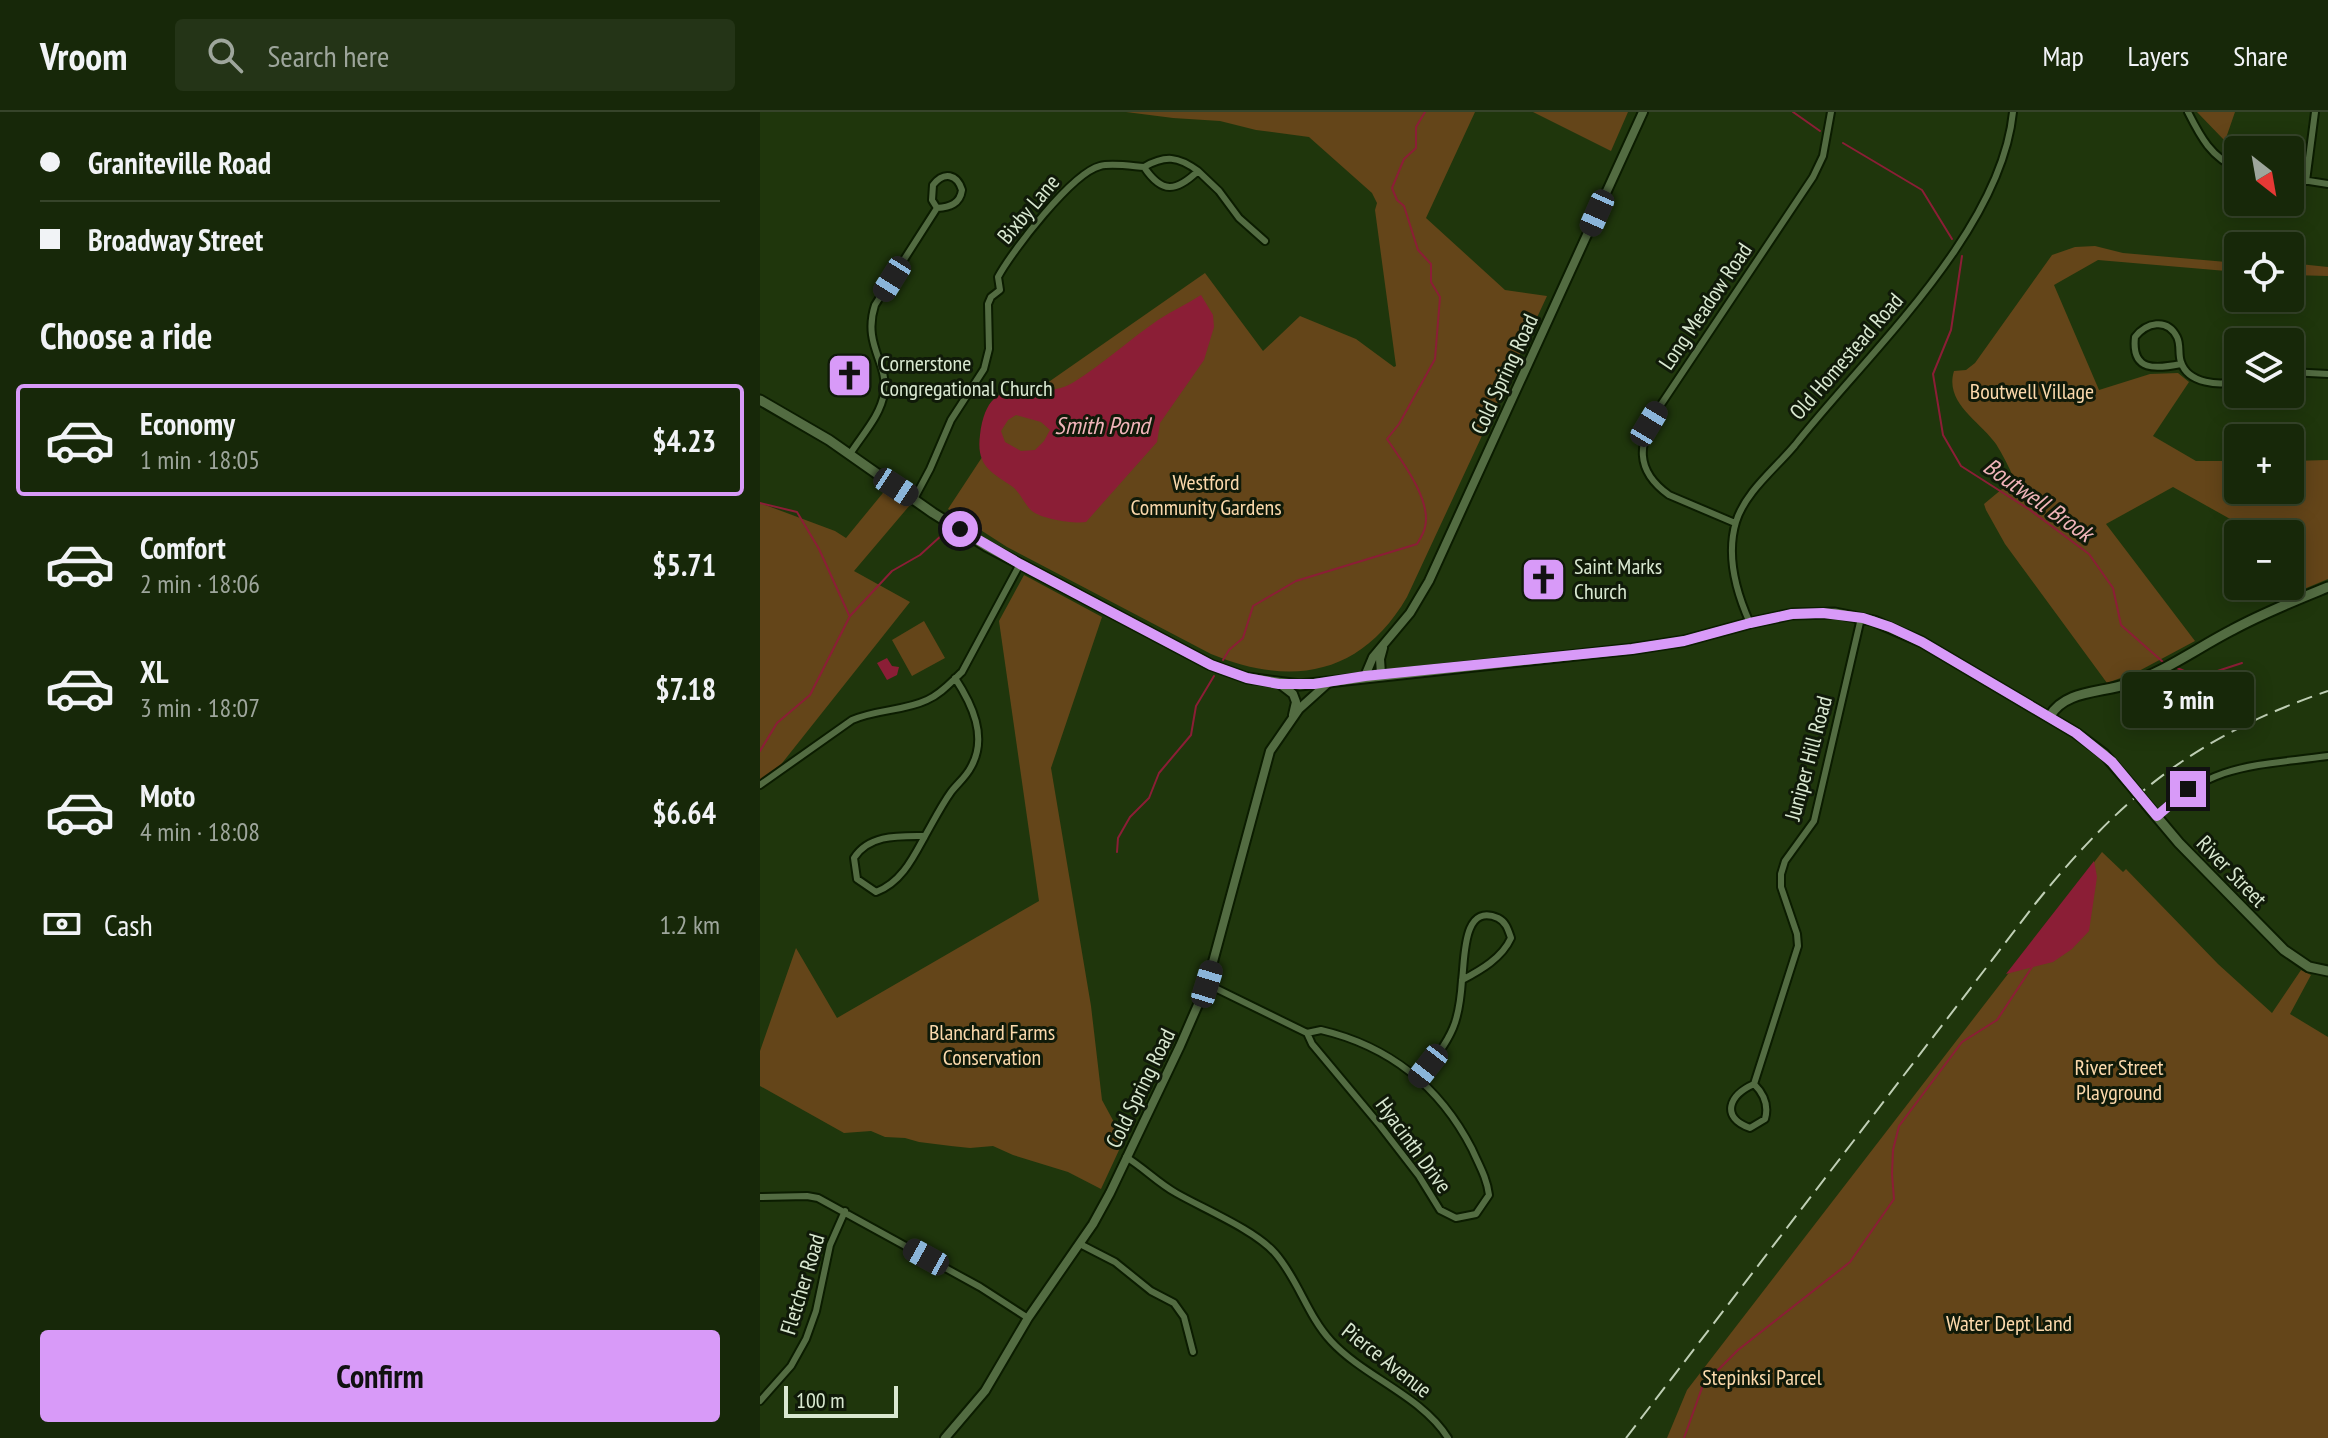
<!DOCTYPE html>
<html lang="en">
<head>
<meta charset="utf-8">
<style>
  :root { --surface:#172809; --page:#243417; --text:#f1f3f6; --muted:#9ea69c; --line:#36442a; --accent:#d89af8 }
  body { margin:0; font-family:"PT Sans Narrow",sans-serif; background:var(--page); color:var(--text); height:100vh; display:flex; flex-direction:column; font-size:30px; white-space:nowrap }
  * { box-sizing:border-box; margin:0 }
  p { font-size:26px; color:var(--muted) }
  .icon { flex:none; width:44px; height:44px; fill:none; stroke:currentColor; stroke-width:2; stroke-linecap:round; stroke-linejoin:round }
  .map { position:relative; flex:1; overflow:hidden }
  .details { display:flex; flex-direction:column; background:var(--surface); width:760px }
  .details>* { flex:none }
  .top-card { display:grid; align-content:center; height:176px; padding:0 40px; background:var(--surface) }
  .needle { width:52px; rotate:149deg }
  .fabs { position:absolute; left:1464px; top:24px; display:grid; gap:16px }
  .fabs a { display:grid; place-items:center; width:80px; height:80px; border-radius:8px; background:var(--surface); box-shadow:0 4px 20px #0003,0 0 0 2px var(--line); font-size:40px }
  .scale { position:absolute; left:24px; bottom:20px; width:114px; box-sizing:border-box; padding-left:8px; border:4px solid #d9e8d1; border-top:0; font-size:22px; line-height:28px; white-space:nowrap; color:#d9e8d1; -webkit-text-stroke:6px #101a09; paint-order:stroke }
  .end { position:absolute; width:36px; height:36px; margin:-18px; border:10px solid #d89af8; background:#111; box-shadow:0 0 0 4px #111 }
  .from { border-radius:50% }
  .bubble { position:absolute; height:56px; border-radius:8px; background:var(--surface); box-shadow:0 4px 20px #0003,0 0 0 2px var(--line); font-size:26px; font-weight:600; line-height:56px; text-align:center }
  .car { position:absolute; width:24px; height:48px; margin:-24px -12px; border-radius:10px; box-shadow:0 0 6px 2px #0007; background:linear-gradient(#222 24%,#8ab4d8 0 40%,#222 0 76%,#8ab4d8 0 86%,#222 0) }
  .top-card b { display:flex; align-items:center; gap:28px; height:76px; font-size:30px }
  .top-card b+b { border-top:2px solid var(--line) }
  .top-card i { width:20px; height:20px; background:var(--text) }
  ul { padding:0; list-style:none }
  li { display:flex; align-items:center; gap:24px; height:112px; margin:0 16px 12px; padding:0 24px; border:4px solid transparent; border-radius:8px }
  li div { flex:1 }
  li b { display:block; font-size:30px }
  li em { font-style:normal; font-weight:600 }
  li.on { border-color:var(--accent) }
  li>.icon { width:72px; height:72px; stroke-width:1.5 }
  h2 { padding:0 40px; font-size:36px; line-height:96px }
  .pay { display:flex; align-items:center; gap:20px; height:88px; padding:0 40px; font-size:30px }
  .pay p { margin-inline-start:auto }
  .button { display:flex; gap:16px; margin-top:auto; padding:16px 40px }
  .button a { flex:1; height:92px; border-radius:8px; background:var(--accent); color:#111; font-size:32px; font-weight:600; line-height:92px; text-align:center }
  header { display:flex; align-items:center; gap:48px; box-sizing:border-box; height:112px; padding:0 40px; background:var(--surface); border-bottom:2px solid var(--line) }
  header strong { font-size:38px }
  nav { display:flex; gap:44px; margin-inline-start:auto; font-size:28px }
  .search { width:560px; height:72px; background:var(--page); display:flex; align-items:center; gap:20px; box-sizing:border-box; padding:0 28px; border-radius:8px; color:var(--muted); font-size:30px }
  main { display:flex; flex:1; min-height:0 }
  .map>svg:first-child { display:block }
  .green { fill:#644519 }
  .water { fill:#8b1e36; fill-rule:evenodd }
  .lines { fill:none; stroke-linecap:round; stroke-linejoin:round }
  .stream { stroke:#8b1e36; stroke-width:2 }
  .minor-casing { stroke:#0b1c00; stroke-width:10 }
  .tertiary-casing { stroke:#0b1c00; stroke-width:12 }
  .secondary-casing { stroke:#0b1c00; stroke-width:13 }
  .minor { stroke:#536c42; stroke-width:6 }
  .tertiary { stroke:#536c42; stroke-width:8 }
  .secondary { stroke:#536c42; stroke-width:9 }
  .rail { stroke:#bfcfb5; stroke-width:2; stroke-dasharray:16 8; stroke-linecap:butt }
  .secondary-bridge-casing { stroke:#0b1c00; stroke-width:13; stroke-linecap:butt }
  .secondary-bridge { stroke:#536c42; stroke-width:9 }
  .route { stroke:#d89af8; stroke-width:10 }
  .labels { text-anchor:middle; stroke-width:6; stroke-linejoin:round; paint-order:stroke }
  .street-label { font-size:22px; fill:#d9e8d1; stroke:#101a09 }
  .poi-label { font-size:22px; fill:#d9e8d1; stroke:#101a09; text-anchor:start }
  .park-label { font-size:22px; fill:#fcd9ac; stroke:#101a09 }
  .water-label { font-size:24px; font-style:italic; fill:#f0b4b9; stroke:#101a09 }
</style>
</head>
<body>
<header>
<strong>Vroom</strong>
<div class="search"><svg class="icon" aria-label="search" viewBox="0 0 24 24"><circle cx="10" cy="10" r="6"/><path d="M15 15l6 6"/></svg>Search here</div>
<nav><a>Map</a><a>Layers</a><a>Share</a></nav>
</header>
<main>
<section class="details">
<div class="top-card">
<b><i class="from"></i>Graniteville Road</b>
<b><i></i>Broadway Street</b>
</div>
<h2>Choose a ride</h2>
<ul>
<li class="on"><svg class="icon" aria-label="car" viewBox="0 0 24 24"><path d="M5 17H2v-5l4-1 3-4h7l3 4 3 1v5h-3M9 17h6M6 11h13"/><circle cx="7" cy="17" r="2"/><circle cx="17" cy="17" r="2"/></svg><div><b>Economy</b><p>1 min · 18:05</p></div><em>$4.23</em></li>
<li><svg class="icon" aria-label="car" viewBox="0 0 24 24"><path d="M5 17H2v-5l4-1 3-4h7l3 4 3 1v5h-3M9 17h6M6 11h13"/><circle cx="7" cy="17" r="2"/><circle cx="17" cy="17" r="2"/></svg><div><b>Comfort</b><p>2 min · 18:06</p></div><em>$5.71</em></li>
<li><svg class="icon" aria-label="car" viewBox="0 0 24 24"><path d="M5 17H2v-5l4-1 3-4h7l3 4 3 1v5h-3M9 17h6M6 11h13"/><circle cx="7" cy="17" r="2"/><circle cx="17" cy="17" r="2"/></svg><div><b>XL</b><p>3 min · 18:07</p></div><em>$7.18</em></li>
<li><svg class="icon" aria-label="car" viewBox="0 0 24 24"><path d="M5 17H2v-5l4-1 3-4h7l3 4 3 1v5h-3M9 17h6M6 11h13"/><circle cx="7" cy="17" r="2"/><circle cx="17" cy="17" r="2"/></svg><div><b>Moto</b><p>4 min · 18:08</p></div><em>$6.64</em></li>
</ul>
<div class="pay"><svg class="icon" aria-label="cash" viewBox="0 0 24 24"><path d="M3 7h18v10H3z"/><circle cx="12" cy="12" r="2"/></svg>Cash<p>1.2 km</p></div>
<div class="button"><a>Confirm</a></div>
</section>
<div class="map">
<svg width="1568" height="1326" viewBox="0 0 1568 1326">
  <rect width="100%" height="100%" fill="#1f360c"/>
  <path class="green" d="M366,0H715L666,106L745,178L787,184L647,485C601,564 531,575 451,542L247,435L188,397L257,292L445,161L503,239L540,204L596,227L634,255L636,254L615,98L617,91L612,81L549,25L496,18L460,9L413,6Z
    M773,0H868L851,39Z
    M1437,0H1475L1465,29Z
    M1335,134L1363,141L1478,151V160L1338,148L1294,173L1339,278L1390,262L1418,261L1429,270L1393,324L1436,349H1478V378H1530V349L1568,348V467L1532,482L1530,422H1497L1413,375L1346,412L1435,529L1377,560L1347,571L1245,432L1226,398L1224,392L1254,367C1249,355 1243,343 1236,332C1221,310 1184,291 1194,259L1206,258L1215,251L1292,143L1315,135Z
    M1530,151L1568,155V164L1530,163Z
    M127,376L150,393L94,459L150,490L19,655L0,668V391L75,419L86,426Z
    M264,463L342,505L291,656L331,894L342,988L355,1012L366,1023L341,1077L308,1060L253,1043L233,1034L210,1036L191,1034L159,1030L145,1026L125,1025L111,1019L84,1021L0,974V939L36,836L77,906L279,789L239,509Z
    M164,509L185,546L152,564L132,528Z
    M1342,740L1363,760L1366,757L1458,852L1512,901L1541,858L1551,863L1530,902L1568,925V1326H907L927,1278Z"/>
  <path class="water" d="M441,183L453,203L454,215L444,248L400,311L397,330L326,410C313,412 282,407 272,399C265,393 261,382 253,375C231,360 216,354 220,323C229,251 276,294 314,270C343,252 369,228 398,208C412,199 427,192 441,183ZM256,303L281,310L290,318L284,329L275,338L261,339L245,330L241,319L248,308Z
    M127,546L132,554L139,555L137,563L127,568L117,551Z
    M1334,749L1337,765L1329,819L1312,837L1293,850L1246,862Z"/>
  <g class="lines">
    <path class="stream" d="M1033,0L1060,19
      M1083,31L1162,78L1192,127
      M1202,144L1191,218L1173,262L1183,323L1201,354L1270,398L1329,442L1353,476L1361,513L1403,550
      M0,391L37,400L59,437L89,503
      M463,548L469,538L483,526L493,494L536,469L657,432C660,427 664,421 665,415C672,388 641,348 627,327L639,312L675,247L680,185L671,170V152L658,138L644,94L637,88L632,76L644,47L656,36V15L665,0
      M1417,556L1439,565L1482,551
      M0,639L17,611L50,583L90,504L132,459L160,443L182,423
      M357,740L358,726L370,705L389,686L399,661L431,623L436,594L454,564
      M924,1326L943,1273L978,1238L1090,1150L1134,1087L1132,1062L1133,1038L1139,1014L1202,930L1237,908L1272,855"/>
    <defs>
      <path id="minor" d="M1428,0C1440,24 1452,47 1478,56
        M384,55C405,43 418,44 438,59
        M1530,66L1568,72
        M1546,69L1555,0
        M1421,252C1396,257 1371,260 1375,225C1386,211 1407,205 1417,225C1421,233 1418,242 1421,250C1428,272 1460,274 1478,269
        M1530,260L1568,262
        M90,342C102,323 121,303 124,281C129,251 102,233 115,193L177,96C190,95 200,92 202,78C197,62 184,59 173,73L172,88L177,96
        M154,387L170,357L191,308L224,257L229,237L228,192L231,185L240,178L238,165C252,139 312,61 340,54C351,51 371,54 384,55C402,82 416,80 438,59L459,79L479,106L505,129
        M975,411L909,383C874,358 878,331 898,297L1053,65L1063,44L1071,0
        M990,511C976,480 966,443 976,410C985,380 1015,357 1035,333C1108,241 1241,120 1253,0
        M0,673L92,608C117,597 144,599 167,588C181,582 191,570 202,560L260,452
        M1397,704C1453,650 1496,654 1568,644
        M165,724C153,746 141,771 116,780L97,767L94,746C109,722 139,724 165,724C173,710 181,694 191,680C197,672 206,665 211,655C228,625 212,592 195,566
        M447,872L547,921
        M561,918C629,934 680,975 712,1037C719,1053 727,1066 729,1083L716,1102L696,1106L680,1098L659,1064L618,1011L552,932L547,921Z
        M658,967C671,951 685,935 693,916C699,902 701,883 702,868C705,848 702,790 738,806C746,810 748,817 751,826C742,846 721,858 702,868
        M994,972C969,983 960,1005 990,1016L1005,1007C1009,993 1004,982 994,972L1038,834L1037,822L1021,775V762L1025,749L1054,709L1101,506
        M366,1045C384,1056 398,1071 416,1081C444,1097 495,1118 515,1141C538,1167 547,1203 571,1229C604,1265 662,1284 688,1326
        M0,1085L47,1084L58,1086L220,1175L268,1206
        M320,1132L355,1150L391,1179L414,1191L424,1205L433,1240
        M0,1289L31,1254L46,1227L56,1199L70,1133L85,1099"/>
      <path id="tertiary" d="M621,562L620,547L623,536
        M605,564L613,545L650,501L669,469L883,0
        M520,572L533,582L536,590L533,603
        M185,1326L225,1279L268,1206L333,1112L350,1081L420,934L447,872L510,639L539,597L569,570"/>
      <path id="secondary" d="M0,288L69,328L173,401L226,434L451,553L487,566L540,573L872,537L924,529L990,511L1032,502L1075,501L1114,509L1162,530L1316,621L1344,642L1369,671
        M1290,604C1305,578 1341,581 1367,572C1405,560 1437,536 1472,518C1503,501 1536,488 1568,475
        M1387,693L1419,731L1524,838L1549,855L1568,859"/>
    </defs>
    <use href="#minor" class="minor-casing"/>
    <use href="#tertiary" class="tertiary-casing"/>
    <use href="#secondary" class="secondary-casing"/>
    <use href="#minor" class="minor"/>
    <use href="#tertiary" class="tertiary"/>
    <use href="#secondary" class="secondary"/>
    <path class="rail" d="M866,1326L1275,792C1362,684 1436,624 1568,579"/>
    <defs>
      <path id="secondary-bridge" d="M1369,671L1387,693"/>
    </defs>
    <use href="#secondary-bridge" class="secondary-bridge-casing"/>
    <use href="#secondary-bridge" class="secondary-bridge"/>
  </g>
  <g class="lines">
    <path class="route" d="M200,417L260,452L451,553L487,566L519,572H554L605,564L872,537L924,529L990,511L1032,502L1063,501L1103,506L1130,515L1162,530L1316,621L1352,650L1397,704L1428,677"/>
  </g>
  <defs>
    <symbol id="church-square" viewBox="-11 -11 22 22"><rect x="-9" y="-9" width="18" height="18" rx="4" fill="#d89af8" stroke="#101a09"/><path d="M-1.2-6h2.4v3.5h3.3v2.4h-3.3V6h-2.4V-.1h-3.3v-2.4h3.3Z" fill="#111"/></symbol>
  </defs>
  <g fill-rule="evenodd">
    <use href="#church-square" x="64" y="238" width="51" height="51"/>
    <use href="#church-square" x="758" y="442" width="51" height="51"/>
  </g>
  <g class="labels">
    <g class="street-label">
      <text transform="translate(268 97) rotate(-50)" y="8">Bixby Lane</text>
      <text transform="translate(945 194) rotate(-56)" y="8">Long Meadow Road</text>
      <text transform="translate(1086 244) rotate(-49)" y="8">Old Homestead Road</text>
      <text transform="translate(744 262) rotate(-65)" y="8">Cold Spring Road</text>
      <text transform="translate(1048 646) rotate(-75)" y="8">Juniper Hill Road</text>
      <text transform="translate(1472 759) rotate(46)" y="8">River Street</text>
      <text transform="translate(380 976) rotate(-64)" y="8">Cold Spring Road</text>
      <text transform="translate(654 1033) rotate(54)" y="8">Hyacinth Drive</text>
      <text transform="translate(42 1172) rotate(-73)" y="8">Fletcher Road</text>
      <text transform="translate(627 1248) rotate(38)" y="8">Pierce Avenue</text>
    </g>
    <g class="poi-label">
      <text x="120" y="259">Cornerstone<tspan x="120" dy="25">Congregational Church</tspan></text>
      <text x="814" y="462">Saint Marks<tspan x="814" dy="25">Church</tspan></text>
    </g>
    <g class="park-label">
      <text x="1272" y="287">Boutwell Village</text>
      <text x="446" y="378">Westford<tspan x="446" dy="25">Community Gardens</tspan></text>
      <text x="232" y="928">Blanchard Farms<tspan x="232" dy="25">Conservation</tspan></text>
      <text x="1359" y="963">River Street<tspan x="1359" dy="25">Playground</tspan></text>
      <text x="1249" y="1219">Water Dept Land</text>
      <text x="1002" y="1273">Stepinksi Parcel</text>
    </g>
    <g class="water-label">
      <text x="342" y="322">Smith Pond</text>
      <text transform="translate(1278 388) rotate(35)" y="8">Boutwell Brook</text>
    </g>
  </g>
</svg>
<div class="fabs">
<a><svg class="needle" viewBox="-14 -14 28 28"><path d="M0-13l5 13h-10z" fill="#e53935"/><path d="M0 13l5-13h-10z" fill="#9ea69c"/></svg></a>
<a><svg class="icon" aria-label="locate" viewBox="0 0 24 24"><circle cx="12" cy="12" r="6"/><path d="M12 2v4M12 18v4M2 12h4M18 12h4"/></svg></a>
<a><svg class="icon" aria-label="layers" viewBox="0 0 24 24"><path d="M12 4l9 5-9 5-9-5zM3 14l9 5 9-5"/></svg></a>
<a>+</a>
<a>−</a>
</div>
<div class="scale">100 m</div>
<i class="end from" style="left:200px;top:417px"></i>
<i class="end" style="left:1428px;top:677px"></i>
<div class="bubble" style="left:1362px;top:560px;width:132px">3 min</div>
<i class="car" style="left:837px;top:101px;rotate:204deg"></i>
<i class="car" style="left:132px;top:167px;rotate:212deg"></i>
<i class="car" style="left:889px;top:312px;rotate:31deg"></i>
<i class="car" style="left:136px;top:375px;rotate:123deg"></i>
<i class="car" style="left:447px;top:872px;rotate:17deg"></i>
<i class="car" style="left:668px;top:954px;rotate:218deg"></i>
<i class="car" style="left:166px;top:1145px;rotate:299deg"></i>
</div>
</main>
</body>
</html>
